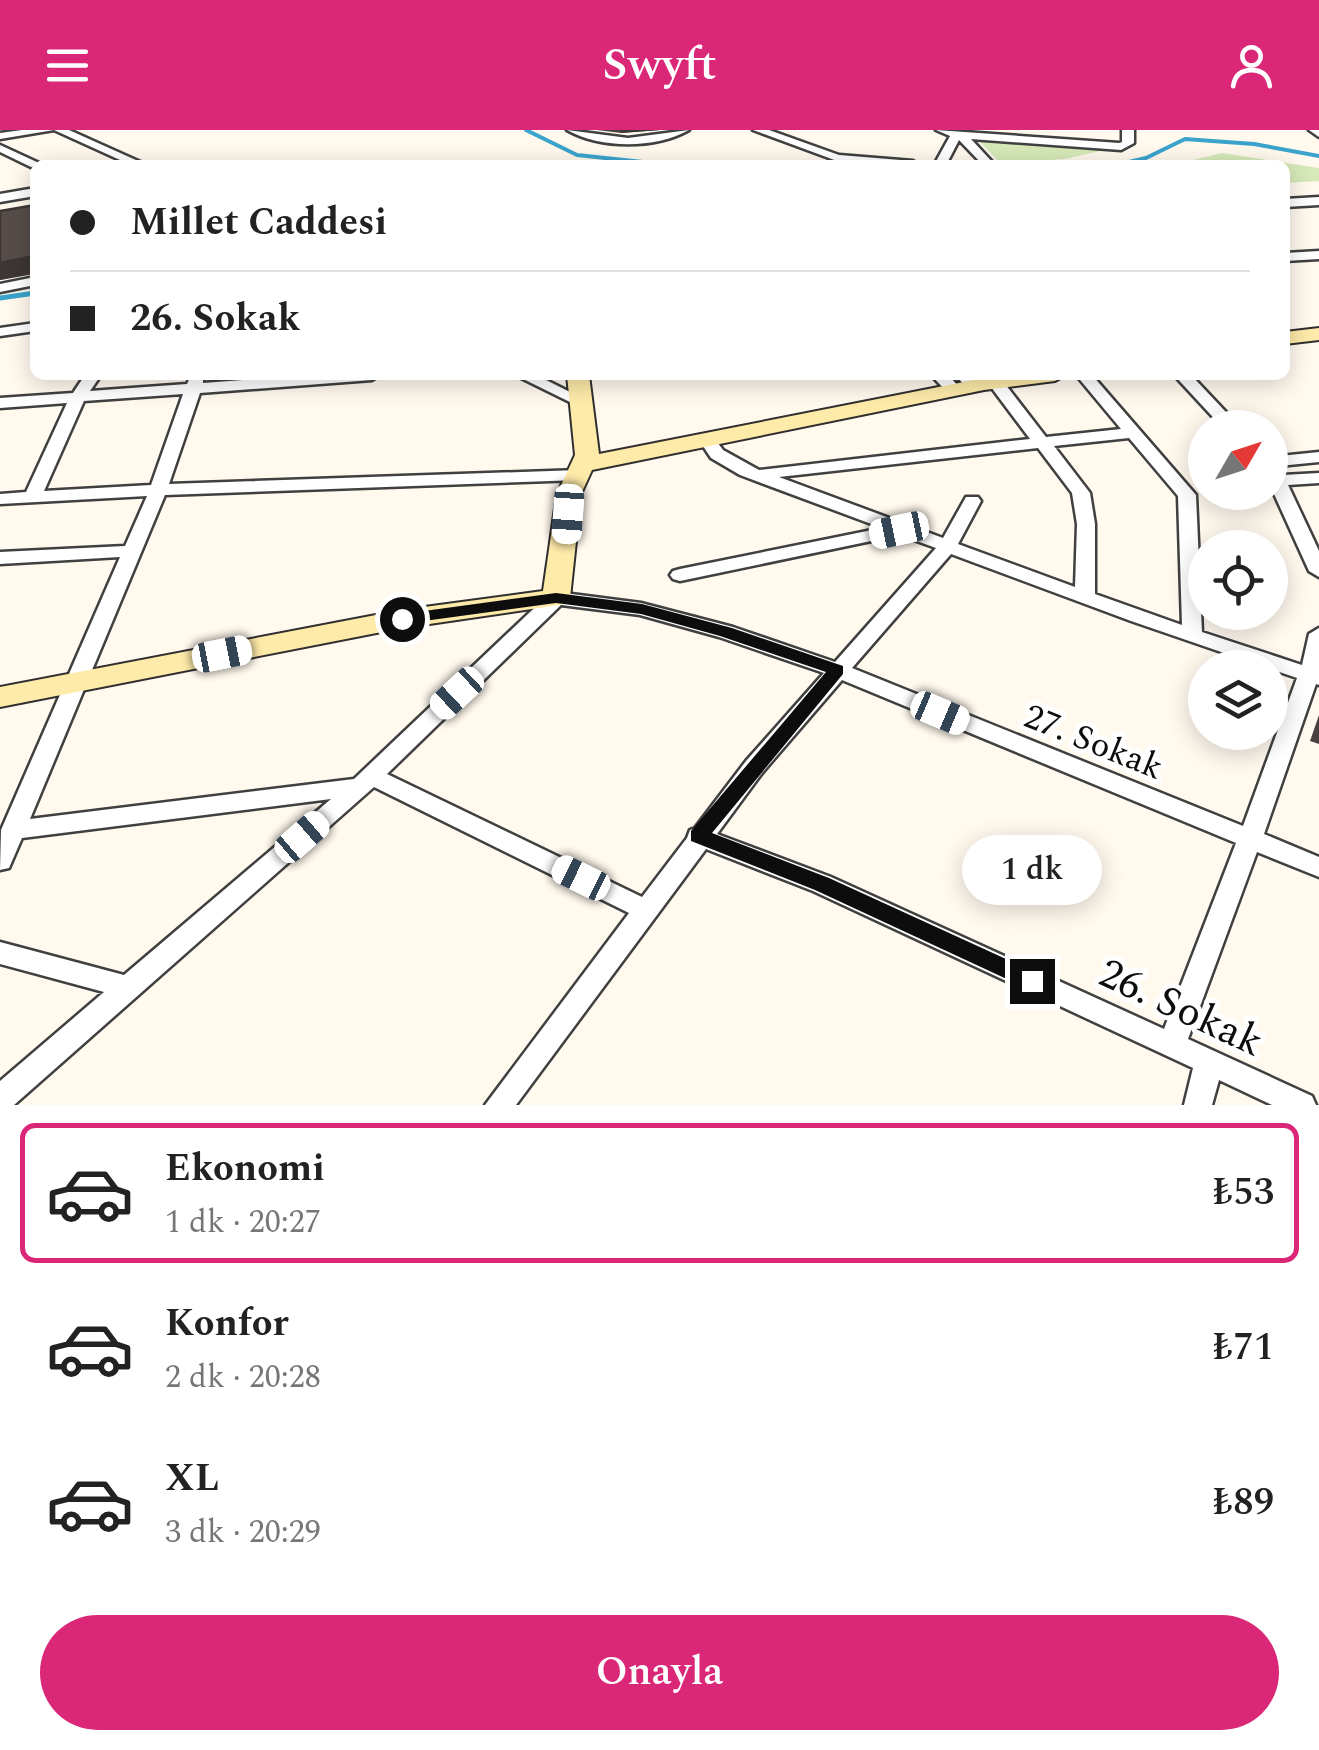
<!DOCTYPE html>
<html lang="tr">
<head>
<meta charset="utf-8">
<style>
  :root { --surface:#fff; --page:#f2f2f2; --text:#222; --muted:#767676; --line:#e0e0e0; --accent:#db2777 }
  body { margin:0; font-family:Spectral,serif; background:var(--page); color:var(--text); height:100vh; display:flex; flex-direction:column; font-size:38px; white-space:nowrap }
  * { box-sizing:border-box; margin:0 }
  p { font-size:32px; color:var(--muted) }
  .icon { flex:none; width:55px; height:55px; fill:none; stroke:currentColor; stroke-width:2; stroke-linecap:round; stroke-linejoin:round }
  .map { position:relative; height:975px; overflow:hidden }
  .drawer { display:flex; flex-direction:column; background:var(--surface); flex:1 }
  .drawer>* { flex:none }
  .banner { position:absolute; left:30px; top:30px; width:1260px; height:220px; border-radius:15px; box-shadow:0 5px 25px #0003; display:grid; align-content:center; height:220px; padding:0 40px; background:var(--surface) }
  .needle { width:65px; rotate:51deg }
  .fabs { position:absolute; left:1188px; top:280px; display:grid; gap:20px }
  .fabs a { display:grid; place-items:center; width:100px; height:100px; border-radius:50%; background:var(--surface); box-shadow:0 5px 25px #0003; font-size:50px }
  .end { position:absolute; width:45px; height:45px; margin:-22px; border:12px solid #0d0d0d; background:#fff; box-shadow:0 0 0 5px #fff }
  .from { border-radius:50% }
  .bubble { position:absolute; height:70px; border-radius:35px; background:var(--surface); box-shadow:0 5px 25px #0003; font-size:32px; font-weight:600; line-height:70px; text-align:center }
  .car { position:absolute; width:30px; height:60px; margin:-30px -15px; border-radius:12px; box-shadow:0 0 8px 2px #0007; background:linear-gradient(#fff 24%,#345 0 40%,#fff 0 76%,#345 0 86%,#fff 0) }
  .banner b { display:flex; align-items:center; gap:35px; height:95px; font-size:38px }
  .banner b+b { border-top:2px solid var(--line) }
  .banner i { width:25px; height:25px; background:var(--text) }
  ul { padding:18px 0 0; list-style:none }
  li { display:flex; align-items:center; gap:30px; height:140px; margin:0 20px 15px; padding:0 20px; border:5px solid transparent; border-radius:15px }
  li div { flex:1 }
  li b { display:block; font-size:38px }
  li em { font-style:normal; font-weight:600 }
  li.on { border-color:var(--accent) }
  li>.icon { width:90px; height:90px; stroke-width:1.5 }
  .primary-button { display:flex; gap:20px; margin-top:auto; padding:20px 40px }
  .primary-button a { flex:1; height:115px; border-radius:60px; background:var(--accent); color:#fff; font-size:40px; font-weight:600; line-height:115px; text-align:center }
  header { display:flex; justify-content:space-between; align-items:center; height:130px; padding:0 40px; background:var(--accent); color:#fff; font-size:45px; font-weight:600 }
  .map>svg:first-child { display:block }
  .green { fill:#d7e9b8 }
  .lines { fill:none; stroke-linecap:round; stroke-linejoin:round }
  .stream-far1 { stroke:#3aa4cd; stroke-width:4 }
  .stream { stroke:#3aa4cd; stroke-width:5 }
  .street-casing { stroke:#404040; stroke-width:5 }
  .secondary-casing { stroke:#2f2f2f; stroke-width:4 }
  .street { fill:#fff; fill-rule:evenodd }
  .secondary { fill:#feeaa9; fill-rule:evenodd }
  .wall { fill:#4a4240 }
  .shaded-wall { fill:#3c3634 }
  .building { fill:#564d4a; stroke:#3c3634; stroke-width:2.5 }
  .route { fill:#0d0d0d }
  .labels { text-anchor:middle; stroke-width:10; stroke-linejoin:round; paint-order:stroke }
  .street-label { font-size:35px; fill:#0d0d0d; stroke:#fff }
  .near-street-label { font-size:42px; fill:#0d0d0d; stroke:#fff }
</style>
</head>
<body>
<header><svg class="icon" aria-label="menu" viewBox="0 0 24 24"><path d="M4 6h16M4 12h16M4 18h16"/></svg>Swyft<svg class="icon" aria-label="person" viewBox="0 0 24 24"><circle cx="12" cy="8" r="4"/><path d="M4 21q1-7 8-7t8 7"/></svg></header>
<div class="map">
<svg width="1319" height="975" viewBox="0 0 1319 975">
  <rect width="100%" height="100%" fill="#fff9ee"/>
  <path class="green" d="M979,11L1105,20L1065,29L1000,33Z
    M1222,23L1319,38V51L1285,53V35H1173Z"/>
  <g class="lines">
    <path class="stream-far1" d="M526,0L577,25L671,35
      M1116,35L1146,28L1185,9L1254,14L1319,26
      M22,165L35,163"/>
    <path class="stream" d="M0,168L35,163"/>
    <defs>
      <path id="street" d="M22,0H69L147,35H131L54,0L0,9V3Z
        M567,0L628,8L689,0C655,19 601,19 567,0Z
        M753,0H769L839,25L913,31L919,35L837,31Z
        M936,0L1119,13L1122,12V0H1134V13L1121,20L971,9L995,35H983L959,10L946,35H934L950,6Z
        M1309,0H1319V7Z
        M0,15L39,33L41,35L31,37L0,22Z
        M35,58V66L0,72V64Z
        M1319,67V75L1285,77V69Z
        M1319,121V129L1285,131V123Z
        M35,147V155L0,162V154Z
        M35,193V201L0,206V198Z
        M85,245H101L90,261L187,254L191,245H203V253L310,245H380L372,250L200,263L169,354L579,340L588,345L579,350L165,365L30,689L354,649L549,464L556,462L641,473L733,497L835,532L936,418L900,405L680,451L673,449L670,445L673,441L680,439L882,398L740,345L711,328L699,310L701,306H713L723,320L759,340L1030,309L988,253L996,248L1002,250L1046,307L1121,299L1076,245H1092L1196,365L1202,502L1302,535L1309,504L1319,498V555L1316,554L1264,704L1319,727V747L1257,722L1188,909L1312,966L1316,975H1272L1219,950L1212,975H1184L1193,938L813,761L706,719L516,975H485L629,783L374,657L14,975H0V951L104,862L0,834V812L124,845L331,669L22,708L9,738L0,740L1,700L120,427L0,434V422L125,416L147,366L0,374V364L26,362L67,273L0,278V268L73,263ZM183,264L151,355L44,361L84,271ZM1129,308L1178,366L1182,495L1095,464V394L1090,363L1054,316ZM1038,318L1072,363L1077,394L1075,457L958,414L981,371L978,367H966L943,408L779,347ZM951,424L1131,491L1297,548L1243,696L852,538ZM561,475L640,485L719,507L824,543L746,631L695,698L690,700L687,708L642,767L387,644ZM842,550L1236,713L1164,899L831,747L717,704L762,643Z
        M515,245H536L590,272L582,277L576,275Z
        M931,245H948L962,260L960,263H948Z
        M955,245H972L982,256L980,259H968Z
        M1174,245H1191L1241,298H1223Z
        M1319,322V332L1279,336L1283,345L1319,343V353L1288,355L1319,421V447L1309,441L1270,355V327Z"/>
      <path id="secondary" d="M1319,198V210L1285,214V202Z
        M567,245H589L599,324L984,248L1066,245L1055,251L984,260L592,340L581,364L570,468L566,474L402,498L0,577V557L402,480L543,461L557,364L575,325Z"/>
    </defs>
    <use href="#street" class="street-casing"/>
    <use href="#secondary" class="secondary-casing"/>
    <use href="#street" class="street"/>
    <use href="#secondary" class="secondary"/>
  </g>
  <path class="wall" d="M597,0H660L621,3Z
    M35,75V144L0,150Z
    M1319,585V614L1310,611Z"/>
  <path class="shaded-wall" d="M621,0H660L621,3Z
    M29,127L34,143L0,150V133Z"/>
  <path class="building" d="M35,75V131L29,127L0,133V81Z"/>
  <path class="route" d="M556,463L642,474L732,498L843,536V544L712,703L829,748L1039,844L1043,851L1039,857H1024L815,760L691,711V701L826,542L720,506L641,484L556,473L402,494L394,489L402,484Z"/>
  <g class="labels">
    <g class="street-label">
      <text transform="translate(1094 611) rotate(22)" y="12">27. Sokak</text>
    </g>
    <g class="near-street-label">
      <text transform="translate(1182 876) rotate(25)" y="15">26. Sokak</text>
    </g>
  </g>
</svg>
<div class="fabs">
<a><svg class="needle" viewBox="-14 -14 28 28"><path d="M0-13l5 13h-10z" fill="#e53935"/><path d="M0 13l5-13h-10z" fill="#767676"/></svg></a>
<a><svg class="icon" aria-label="locate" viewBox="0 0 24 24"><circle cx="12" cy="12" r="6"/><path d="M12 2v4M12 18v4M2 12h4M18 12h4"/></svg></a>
<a><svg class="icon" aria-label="layers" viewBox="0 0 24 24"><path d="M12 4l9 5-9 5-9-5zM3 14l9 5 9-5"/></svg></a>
</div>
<i class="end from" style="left:402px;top:489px"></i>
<i class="end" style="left:1032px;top:851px"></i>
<div class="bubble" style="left:962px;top:705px;width:140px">1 dk</div>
<i class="car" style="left:568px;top:384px;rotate:184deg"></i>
<i class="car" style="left:899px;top:400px;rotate:258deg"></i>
<i class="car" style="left:222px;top:524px;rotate:79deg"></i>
<i class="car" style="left:457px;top:563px;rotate:227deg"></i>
<i class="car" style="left:940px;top:583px;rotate:113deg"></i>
<i class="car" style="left:302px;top:707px;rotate:49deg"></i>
<i class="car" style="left:581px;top:748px;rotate:296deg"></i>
<div class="banner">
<b><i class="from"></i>Millet Caddesi</b>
<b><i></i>26. Sokak</b>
</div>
</div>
<section class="drawer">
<ul>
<li class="on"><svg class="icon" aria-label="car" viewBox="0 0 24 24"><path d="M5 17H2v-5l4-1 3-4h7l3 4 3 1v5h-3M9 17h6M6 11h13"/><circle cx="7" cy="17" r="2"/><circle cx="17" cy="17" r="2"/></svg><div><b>Ekonomi</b><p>1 dk · 20:27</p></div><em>₺53</em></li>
<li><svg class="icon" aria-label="car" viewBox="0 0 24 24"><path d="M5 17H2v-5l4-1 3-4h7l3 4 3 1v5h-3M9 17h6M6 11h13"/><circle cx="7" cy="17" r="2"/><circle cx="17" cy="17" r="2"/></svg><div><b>Konfor</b><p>2 dk · 20:28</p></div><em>₺71</em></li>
<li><svg class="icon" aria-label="car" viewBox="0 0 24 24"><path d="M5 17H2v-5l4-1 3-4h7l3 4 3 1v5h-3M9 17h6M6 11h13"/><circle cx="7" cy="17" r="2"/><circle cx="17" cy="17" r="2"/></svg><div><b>XL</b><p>3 dk · 20:29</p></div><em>₺89</em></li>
</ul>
<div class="primary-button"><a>Onayla</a></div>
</section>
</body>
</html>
